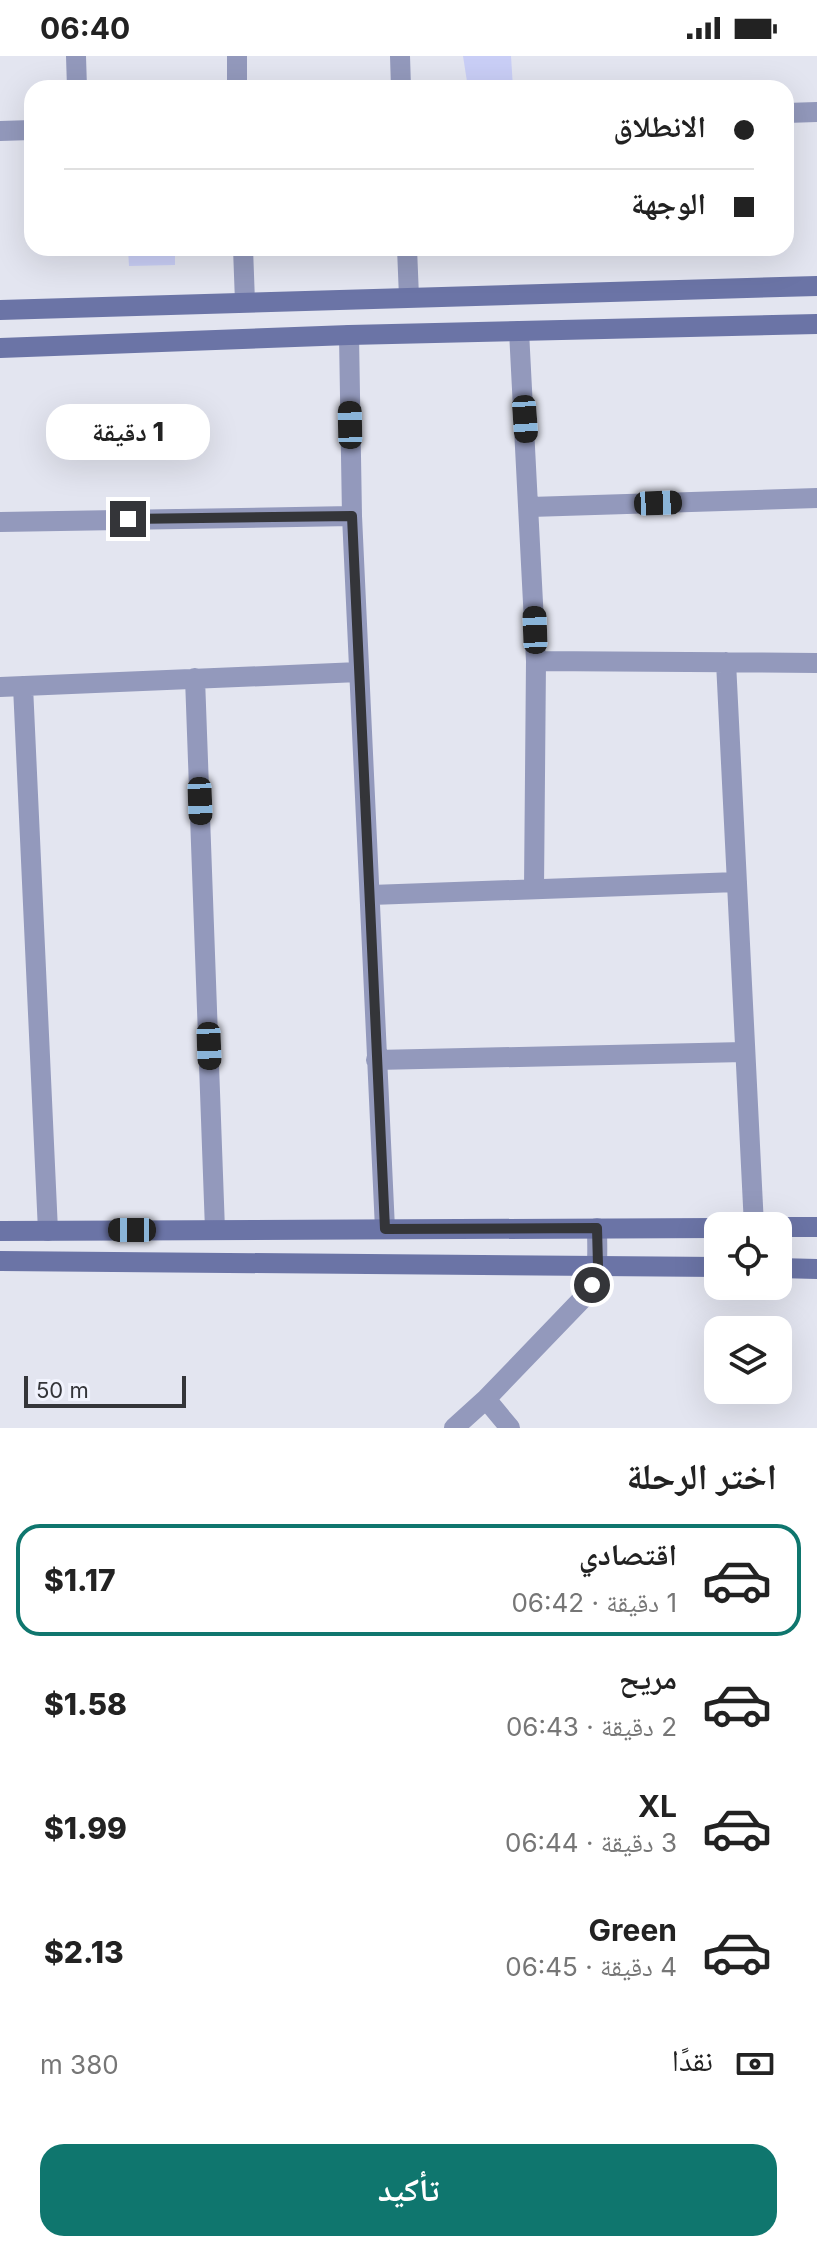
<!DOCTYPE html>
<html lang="ar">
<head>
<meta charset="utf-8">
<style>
  :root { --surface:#fff; --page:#f2f2f2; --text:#222; --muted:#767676; --line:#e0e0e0; --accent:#0f766e }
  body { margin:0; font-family:Inter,"Noto Naskh Arabic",sans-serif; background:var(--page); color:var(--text); direction:rtl; height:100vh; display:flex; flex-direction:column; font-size:30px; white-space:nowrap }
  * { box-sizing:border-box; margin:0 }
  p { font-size:26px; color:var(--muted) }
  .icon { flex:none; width:44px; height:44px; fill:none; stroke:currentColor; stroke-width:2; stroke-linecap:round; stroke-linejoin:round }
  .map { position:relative; height:1372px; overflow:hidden; direction:ltr }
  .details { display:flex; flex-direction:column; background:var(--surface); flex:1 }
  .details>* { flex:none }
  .guide { position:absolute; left:24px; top:24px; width:770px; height:176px; border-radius:24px; box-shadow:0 8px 32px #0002; direction:rtl; display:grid; align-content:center; height:176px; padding:0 40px; background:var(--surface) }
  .controls { position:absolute; left:704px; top:1156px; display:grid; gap:16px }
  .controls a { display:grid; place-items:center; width:88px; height:88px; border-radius:16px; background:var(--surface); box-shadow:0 8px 32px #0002; font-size:40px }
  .scale { position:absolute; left:24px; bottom:20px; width:162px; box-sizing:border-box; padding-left:8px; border:4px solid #343539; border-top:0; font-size:22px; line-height:28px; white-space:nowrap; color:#343539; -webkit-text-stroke:6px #f1f3fd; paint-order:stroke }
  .end { position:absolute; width:36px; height:36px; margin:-18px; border:10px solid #343539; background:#fff; box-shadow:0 0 0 4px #fff }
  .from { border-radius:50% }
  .bubble { position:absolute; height:56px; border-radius:24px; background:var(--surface); box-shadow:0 8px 32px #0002; font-size:26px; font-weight:800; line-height:56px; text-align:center; direction:rtl }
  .car { position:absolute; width:24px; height:48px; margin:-24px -12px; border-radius:10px; box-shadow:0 0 6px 2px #0007; background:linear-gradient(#222 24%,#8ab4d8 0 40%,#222 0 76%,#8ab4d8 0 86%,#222 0) }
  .guide b { display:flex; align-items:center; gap:28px; height:76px; font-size:30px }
  .guide b+b { border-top:2px solid var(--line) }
  .guide i { width:20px; height:20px; background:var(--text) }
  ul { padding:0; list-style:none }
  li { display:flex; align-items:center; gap:24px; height:112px; margin:0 16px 12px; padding:0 24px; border:4px solid transparent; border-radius:24px }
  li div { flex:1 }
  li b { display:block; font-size:30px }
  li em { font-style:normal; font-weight:800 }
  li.selected { border-color:var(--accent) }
  li>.icon { width:72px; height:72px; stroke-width:1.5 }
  h2 { padding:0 40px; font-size:36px; line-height:96px }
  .pay { display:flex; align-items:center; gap:20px; height:88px; padding:0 40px; font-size:30px }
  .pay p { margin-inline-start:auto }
  .primary-button { display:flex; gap:16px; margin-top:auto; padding:16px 40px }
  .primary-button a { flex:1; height:92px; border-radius:24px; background:var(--accent); color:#fff; font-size:32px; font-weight:800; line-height:92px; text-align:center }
  .status { display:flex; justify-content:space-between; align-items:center; height:56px; padding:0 40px; background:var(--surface); direction:ltr }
  .status svg { height:22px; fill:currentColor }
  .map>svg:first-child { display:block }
  .building { fill:#c9cef6 }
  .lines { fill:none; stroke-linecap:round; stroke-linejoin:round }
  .street { stroke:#9399bc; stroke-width:20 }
  .secondary { stroke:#6b74a6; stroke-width:20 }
  .route { stroke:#343539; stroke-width:10 }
</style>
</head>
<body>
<div class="status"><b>06:40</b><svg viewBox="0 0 49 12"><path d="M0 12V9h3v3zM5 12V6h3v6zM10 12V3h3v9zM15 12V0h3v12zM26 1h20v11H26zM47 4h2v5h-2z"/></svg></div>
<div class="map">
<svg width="817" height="1372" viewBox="0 0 817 1372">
  <rect width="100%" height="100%" fill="#e3e5f0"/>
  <path class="building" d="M463,0H511L513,32H468Z
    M32,117V159H28L24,118Z
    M128,192H175V209L129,210Z"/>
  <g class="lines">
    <path class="street" d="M76,0L77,32
      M237,0V32
      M400,0L401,32
      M786,57L817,56
      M0,75L32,74
      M243,192L245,246
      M407,192L409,241
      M519,275L536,605L534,833
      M349,279L352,460L385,1173
      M530,451L817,442
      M0,466L352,460
      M536,605L817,607
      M726,606L754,1170
      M195,622L215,1174
      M23,630L48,1175
      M0,631L359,616
      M371,839L737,826
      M376,1004L744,996
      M486,1343L510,1372
      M454,1372L486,1343L588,1237C600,1216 597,1195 597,1172"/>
    <path class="secondary" d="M0,254L817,230
      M0,292L349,279L817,268
      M778,1171H817
      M0,1175L718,1172
      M0,1205L718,1211
      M778,1212L817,1213"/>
  </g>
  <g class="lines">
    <path class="route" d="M128,463L352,460L385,1173L597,1172L598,1210L592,1229"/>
  </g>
</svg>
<div class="controls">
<a><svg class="icon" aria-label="locate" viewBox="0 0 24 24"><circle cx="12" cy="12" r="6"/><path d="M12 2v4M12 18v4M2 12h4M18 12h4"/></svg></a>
<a><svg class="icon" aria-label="layers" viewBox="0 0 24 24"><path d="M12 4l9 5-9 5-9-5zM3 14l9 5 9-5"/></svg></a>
</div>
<div class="scale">50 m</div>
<i class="end from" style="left:592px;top:1229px"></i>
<i class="end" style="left:128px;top:463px"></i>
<div class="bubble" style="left:46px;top:348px;width:164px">1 دقيقة</div>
<i class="car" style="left:525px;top:363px;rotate:176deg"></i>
<i class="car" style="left:350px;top:369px;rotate:359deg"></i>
<i class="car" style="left:658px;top:447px;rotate:88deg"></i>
<i class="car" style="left:535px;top:574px;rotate:358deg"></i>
<i class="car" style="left:200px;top:745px;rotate:178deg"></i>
<i class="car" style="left:209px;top:990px;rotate:178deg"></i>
<i class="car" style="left:132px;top:1174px;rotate:270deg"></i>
<div class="guide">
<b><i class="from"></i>الانطلاق</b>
<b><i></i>الوجهة</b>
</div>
</div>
<section class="details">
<h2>اختر الرحلة</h2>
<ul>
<li class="selected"><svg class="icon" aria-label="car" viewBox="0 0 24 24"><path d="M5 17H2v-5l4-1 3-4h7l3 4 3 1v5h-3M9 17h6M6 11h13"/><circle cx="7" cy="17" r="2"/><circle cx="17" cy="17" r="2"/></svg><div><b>اقتصادي</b><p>1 دقيقة · 06:42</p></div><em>$1.17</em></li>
<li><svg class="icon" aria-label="car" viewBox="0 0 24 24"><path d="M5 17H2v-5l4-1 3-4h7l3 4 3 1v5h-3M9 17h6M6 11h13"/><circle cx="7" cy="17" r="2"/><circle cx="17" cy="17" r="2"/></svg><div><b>مريح</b><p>2 دقيقة · 06:43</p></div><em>$1.58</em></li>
<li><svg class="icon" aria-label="car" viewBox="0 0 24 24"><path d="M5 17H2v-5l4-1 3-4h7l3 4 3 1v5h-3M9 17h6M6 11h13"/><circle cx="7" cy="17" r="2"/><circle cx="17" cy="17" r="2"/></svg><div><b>XL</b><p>3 دقيقة · 06:44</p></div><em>$1.99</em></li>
<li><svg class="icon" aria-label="car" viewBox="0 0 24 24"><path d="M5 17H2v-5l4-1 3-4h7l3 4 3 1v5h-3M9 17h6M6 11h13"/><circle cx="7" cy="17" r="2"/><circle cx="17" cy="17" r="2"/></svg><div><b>Green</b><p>4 دقيقة · 06:45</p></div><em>$2.13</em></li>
</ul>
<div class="pay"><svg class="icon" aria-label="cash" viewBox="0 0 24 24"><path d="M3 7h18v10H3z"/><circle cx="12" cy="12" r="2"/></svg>نقدًا<p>380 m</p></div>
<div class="primary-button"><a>تأكيد</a></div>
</section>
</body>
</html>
